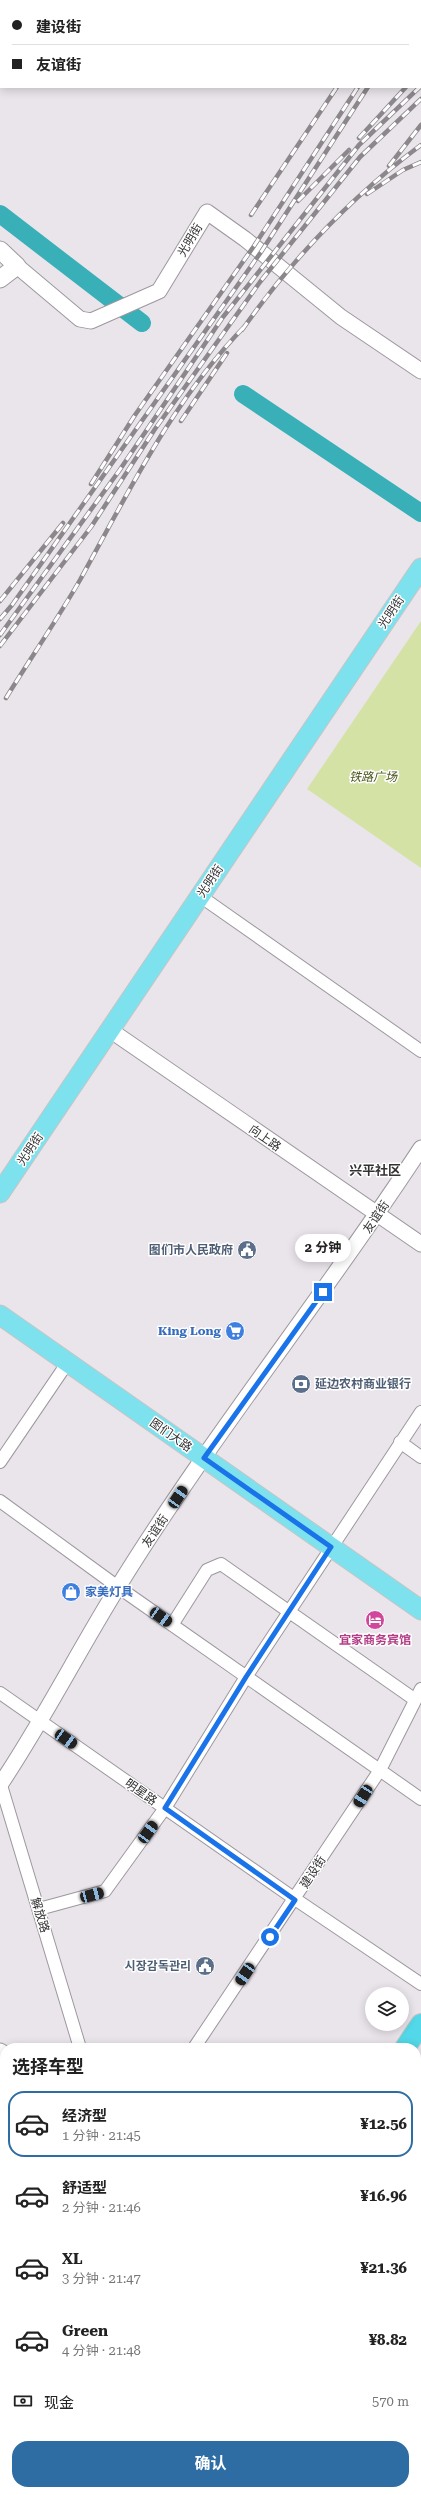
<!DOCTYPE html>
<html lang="zh">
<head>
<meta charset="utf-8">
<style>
  :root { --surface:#fff; --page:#f6f6f6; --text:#222; --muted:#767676; --line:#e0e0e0; --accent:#2e6da4 }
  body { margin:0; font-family:"Roboto Serif","Noto Sans SC","Noto Sans KR",serif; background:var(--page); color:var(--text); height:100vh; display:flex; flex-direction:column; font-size:15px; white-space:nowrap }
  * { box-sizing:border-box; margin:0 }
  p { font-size:13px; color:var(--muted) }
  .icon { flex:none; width:22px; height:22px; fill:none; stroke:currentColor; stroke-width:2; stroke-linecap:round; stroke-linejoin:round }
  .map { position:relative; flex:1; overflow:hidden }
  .panel { position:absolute; left:0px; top:2043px; width:421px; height:452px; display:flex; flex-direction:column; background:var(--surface); border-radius:16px 16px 0 0; box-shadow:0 2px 10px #0003 }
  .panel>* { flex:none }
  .hud { position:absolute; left:0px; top:0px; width:421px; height:88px; box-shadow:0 2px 10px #0003; display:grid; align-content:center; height:88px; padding:0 12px; background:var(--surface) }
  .controls { position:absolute; left:365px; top:1987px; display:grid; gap:8px }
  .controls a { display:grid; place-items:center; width:44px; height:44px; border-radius:50%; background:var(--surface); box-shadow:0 2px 10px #0003; font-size:20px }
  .end { position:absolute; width:18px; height:18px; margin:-9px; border:5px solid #1a73e8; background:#fff; box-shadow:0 0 0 2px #fff }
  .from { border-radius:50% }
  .bubble { position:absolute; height:28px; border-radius:14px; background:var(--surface); box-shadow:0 2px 10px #0003; font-size:13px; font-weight:700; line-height:28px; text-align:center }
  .car { position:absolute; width:12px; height:24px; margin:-12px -6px; border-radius:5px; box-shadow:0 0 3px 1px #0007; background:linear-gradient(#222 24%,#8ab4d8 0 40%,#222 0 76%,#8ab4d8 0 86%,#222 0) }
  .hud b { display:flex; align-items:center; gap:14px; height:38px; font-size:15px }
  .hud b+b { border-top:1px solid var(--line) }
  .hud i { width:10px; height:10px; background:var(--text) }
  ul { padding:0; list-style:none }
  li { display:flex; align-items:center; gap:12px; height:66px; margin:0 8px 6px; padding:0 4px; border:2px solid transparent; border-radius:16px }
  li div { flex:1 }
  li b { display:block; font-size:15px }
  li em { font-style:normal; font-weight:700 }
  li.active { border-color:var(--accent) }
  li>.icon { width:36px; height:36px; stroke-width:1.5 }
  h2 { padding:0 12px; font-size:18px; line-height:48px }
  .pay { display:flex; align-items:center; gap:10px; height:44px; padding:0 12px; font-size:15px }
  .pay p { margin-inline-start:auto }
  .action { display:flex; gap:8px; margin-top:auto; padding:8px 12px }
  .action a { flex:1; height:46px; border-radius:16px; background:var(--accent); color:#fff; font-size:16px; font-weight:700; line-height:46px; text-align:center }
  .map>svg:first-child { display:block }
  .green { fill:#d4e2a6 }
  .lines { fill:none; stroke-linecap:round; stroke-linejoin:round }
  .river { stroke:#39afb8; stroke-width:18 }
  .minor-casing { stroke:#9d989e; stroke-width:14 }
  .tertiary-casing { stroke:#9d989e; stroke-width:17 }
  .secondary-casing { stroke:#9d989e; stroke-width:19 }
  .primary-casing { stroke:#c6c5c6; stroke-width:21 }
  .trunk-casing { stroke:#c6c5c6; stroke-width:22 }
  .minor { stroke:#fff; stroke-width:12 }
  .tertiary { stroke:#fff; stroke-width:15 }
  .secondary { stroke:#fff; stroke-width:17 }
  .primary { stroke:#7de2ee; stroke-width:19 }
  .trunk { stroke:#52d8e8; stroke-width:20 }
  .rail-casing { stroke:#8b878b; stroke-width:4.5 }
  .rail { stroke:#fff; stroke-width:3; stroke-dasharray:9; stroke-linecap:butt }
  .route { stroke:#1a73e8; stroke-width:5 }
  .labels { text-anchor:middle; stroke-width:3; stroke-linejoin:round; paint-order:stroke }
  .street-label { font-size:12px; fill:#333133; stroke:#fff }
  .park-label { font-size:12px; font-style:italic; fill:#4d5820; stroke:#fff }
  .service-label { font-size:12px; font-weight:bold; fill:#4e5e75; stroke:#fff; text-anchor:end }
  .shop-label { font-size:12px; font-weight:bold; fill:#366cbe; stroke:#fff; text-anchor:end }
  .hotel-label { font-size:12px; font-weight:bold; fill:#b23c85; stroke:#fff }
  .neighbourhood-label { font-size:13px; font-weight:bold; fill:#333133; stroke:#fff }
</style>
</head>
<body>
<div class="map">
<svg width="421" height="2495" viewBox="0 0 421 2495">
  <rect width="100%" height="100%" fill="#eae5eb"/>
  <path class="green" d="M421,621V868L307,789Z"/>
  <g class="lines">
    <path class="river" d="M0,214L142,323
      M243,394L421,513"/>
    <defs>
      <path id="minor" d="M200,896L421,1051
        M400,1442L421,1457
        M0,1462L68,1362
        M0,1501L118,1587L421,1799
        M172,1625L207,1570L221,1564L414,1699
        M0,1693L295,1899L421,1984
        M0,1782L80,2048
        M39,1909L105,1891L165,1808L246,1677L421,1412
        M194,2048L380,1770L421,1689
        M0,2216L5,2209
        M116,2490L123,2495"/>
      <path id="tertiary" d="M17,266L80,319L91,321L159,291L207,212L245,239L341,317L421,371
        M110,1030L421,1244
        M0,1785C43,1721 77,1653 118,1587C211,1436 324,1297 421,1148
        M0,2051L5,2054
        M416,2339L421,2342"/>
      <path id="secondary" d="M0,250L17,266L0,279"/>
      <path id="primary" d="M0,1193L421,568
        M0,1315L421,1610"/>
      <path id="trunk" d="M405,2048L421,2024
        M105,2495L108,2490"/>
    </defs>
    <use href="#minor" class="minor-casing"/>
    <use href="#tertiary" class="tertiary-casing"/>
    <use href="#secondary" class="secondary-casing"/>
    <use href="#primary" class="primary-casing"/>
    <use href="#trunk" class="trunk-casing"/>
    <use href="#minor" class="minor"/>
    <use href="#tertiary" class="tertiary"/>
    <use href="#secondary" class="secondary"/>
    <use href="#primary" class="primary"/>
    <use href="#trunk" class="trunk"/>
    <defs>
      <path id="rail" d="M395,1L396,0
        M415,1L416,0
        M420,10L421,8
        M420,65L421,63
        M420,72L421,71
        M359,138L406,87
        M389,166L421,125
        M367,194L403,170L421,162
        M298,201L349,150
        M251,215L337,87
        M242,330C292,259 351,197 421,145
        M181,421L227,353
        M91,484L135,415L254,246L358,87
        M0,601L63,523
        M0,619L12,605L261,252L368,87
        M0,635L119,471L223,317L359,145L421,86
        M0,646L91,527L155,429L260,282L360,157L421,99
        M6,698C30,659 57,620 80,580C129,491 173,400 245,326"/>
    </defs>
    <use href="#rail" class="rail-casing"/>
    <use href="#rail" class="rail"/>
  </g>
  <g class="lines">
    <path class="route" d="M270,1937L295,1900L165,1808L246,1677L331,1547L204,1458L323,1292"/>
  </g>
  <defs>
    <symbol id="civic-disc" viewBox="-11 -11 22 22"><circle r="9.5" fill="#5c6f8a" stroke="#fff"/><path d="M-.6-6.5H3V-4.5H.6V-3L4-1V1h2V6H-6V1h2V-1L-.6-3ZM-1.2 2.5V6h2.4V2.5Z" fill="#fff"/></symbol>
    <symbol id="supermarket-disc" viewBox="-11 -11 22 22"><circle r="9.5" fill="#3f7fe0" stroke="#fff"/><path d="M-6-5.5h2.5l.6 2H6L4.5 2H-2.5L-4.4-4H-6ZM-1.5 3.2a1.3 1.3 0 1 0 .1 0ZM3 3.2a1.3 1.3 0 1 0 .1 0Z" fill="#fff"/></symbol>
    <symbol id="bank-disc" viewBox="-11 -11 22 22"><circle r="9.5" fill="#5c6f8a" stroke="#fff"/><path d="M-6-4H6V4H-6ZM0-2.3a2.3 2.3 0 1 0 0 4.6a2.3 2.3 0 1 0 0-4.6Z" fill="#fff"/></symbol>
    <symbol id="shop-disc" viewBox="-11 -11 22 22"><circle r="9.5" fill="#3f7fe0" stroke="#fff"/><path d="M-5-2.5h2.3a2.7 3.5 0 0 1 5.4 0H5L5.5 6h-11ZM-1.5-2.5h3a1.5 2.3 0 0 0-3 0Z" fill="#fff"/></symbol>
    <symbol id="hotel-disc" viewBox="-11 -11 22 22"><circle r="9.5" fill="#d1479c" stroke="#fff"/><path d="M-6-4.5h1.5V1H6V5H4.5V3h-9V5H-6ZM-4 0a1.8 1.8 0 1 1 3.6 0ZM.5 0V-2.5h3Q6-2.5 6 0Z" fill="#fff"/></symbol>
  </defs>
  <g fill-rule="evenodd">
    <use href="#civic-disc" x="236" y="1239" width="22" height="22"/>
    <use href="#supermarket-disc" x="224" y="1320" width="22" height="22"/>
    <use href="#bank-disc" x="290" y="1373" width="22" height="22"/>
    <use href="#shop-disc" x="60" y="1581" width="22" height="22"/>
    <use href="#hotel-disc" x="364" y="1609" width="22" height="22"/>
    <use href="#civic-disc" x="194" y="1955" width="22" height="22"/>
  </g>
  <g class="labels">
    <g class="street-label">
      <text transform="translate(190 240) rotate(-59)" y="4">光明街</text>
      <text transform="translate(391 612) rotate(-56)" y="4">光明街</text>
      <text transform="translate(210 881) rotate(-56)" y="4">光明街</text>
      <text transform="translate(265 1138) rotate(35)" y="4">向上路</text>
      <text transform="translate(30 1149) rotate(-56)" y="4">光明街</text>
      <text transform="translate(376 1217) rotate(-56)" y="4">友谊街</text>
      <text transform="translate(171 1435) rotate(35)" y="4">图们大路</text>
      <text transform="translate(155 1531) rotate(-56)" y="4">友谊街</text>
      <text transform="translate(141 1792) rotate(35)" y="4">明星路</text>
      <text transform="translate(313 1872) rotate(-57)" y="4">建设街</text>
      <text transform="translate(40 1915) rotate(73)" y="4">解放路</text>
    </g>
    <g class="park-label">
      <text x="373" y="781">铁路广场</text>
    </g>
    <g class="service-label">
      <text x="233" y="1254">图们市人民政府</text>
      <text x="315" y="1388" text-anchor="start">延边农村商业银行</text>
      <text x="191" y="1970">시장감독관리</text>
    </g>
    <g class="shop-label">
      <text x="221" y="1335">King Long</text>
      <text x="85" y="1596" text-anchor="start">家美灯具</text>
    </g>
    <g class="hotel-label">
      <text x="375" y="1644">宜家商务宾馆</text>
    </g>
    <g class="neighbourhood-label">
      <text x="375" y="1175">兴平社区</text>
    </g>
  </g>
</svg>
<div class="controls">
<a><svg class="icon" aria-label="layers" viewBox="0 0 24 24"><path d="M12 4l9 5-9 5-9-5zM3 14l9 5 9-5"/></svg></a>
</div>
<i class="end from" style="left:270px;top:1937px"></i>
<i class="end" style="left:323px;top:1292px"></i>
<div class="bubble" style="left:295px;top:1234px;width:56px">2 分钟</div>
<i class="car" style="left:178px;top:1497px;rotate:34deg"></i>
<i class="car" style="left:161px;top:1617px;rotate:125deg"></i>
<i class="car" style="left:66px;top:1739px;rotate:125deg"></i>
<i class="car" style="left:363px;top:1796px;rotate:213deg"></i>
<i class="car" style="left:148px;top:1832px;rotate:36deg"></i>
<i class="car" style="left:92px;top:1895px;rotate:75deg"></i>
<i class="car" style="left:245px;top:1974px;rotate:214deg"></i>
<div class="hud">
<b><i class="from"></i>建设街</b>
<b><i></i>友谊街</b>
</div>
<section class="panel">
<h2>选择车型</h2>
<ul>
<li class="active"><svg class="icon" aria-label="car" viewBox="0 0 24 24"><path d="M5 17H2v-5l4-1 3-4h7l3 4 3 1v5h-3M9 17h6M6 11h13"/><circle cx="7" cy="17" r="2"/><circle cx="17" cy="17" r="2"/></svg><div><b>经济型</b><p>1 分钟 · 21:45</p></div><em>¥12.56</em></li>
<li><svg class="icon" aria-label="car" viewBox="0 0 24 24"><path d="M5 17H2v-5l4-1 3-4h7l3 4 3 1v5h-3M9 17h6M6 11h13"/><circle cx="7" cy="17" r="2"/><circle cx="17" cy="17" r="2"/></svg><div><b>舒适型</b><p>2 分钟 · 21:46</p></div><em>¥16.96</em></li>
<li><svg class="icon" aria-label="car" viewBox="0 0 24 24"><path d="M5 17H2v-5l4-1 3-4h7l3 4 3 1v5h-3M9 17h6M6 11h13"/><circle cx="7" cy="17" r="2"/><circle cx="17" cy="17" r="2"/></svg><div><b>XL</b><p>3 分钟 · 21:47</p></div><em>¥21.36</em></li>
<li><svg class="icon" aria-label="car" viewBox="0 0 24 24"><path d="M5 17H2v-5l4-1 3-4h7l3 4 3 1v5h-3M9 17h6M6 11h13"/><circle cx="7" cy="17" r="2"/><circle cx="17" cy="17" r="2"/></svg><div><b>Green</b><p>4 分钟 · 21:48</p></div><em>¥8.82</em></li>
</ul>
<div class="pay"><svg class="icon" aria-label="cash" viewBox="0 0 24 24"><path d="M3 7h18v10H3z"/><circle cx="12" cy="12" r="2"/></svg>现金<p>570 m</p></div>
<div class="action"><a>确认</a></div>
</section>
</div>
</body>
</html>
